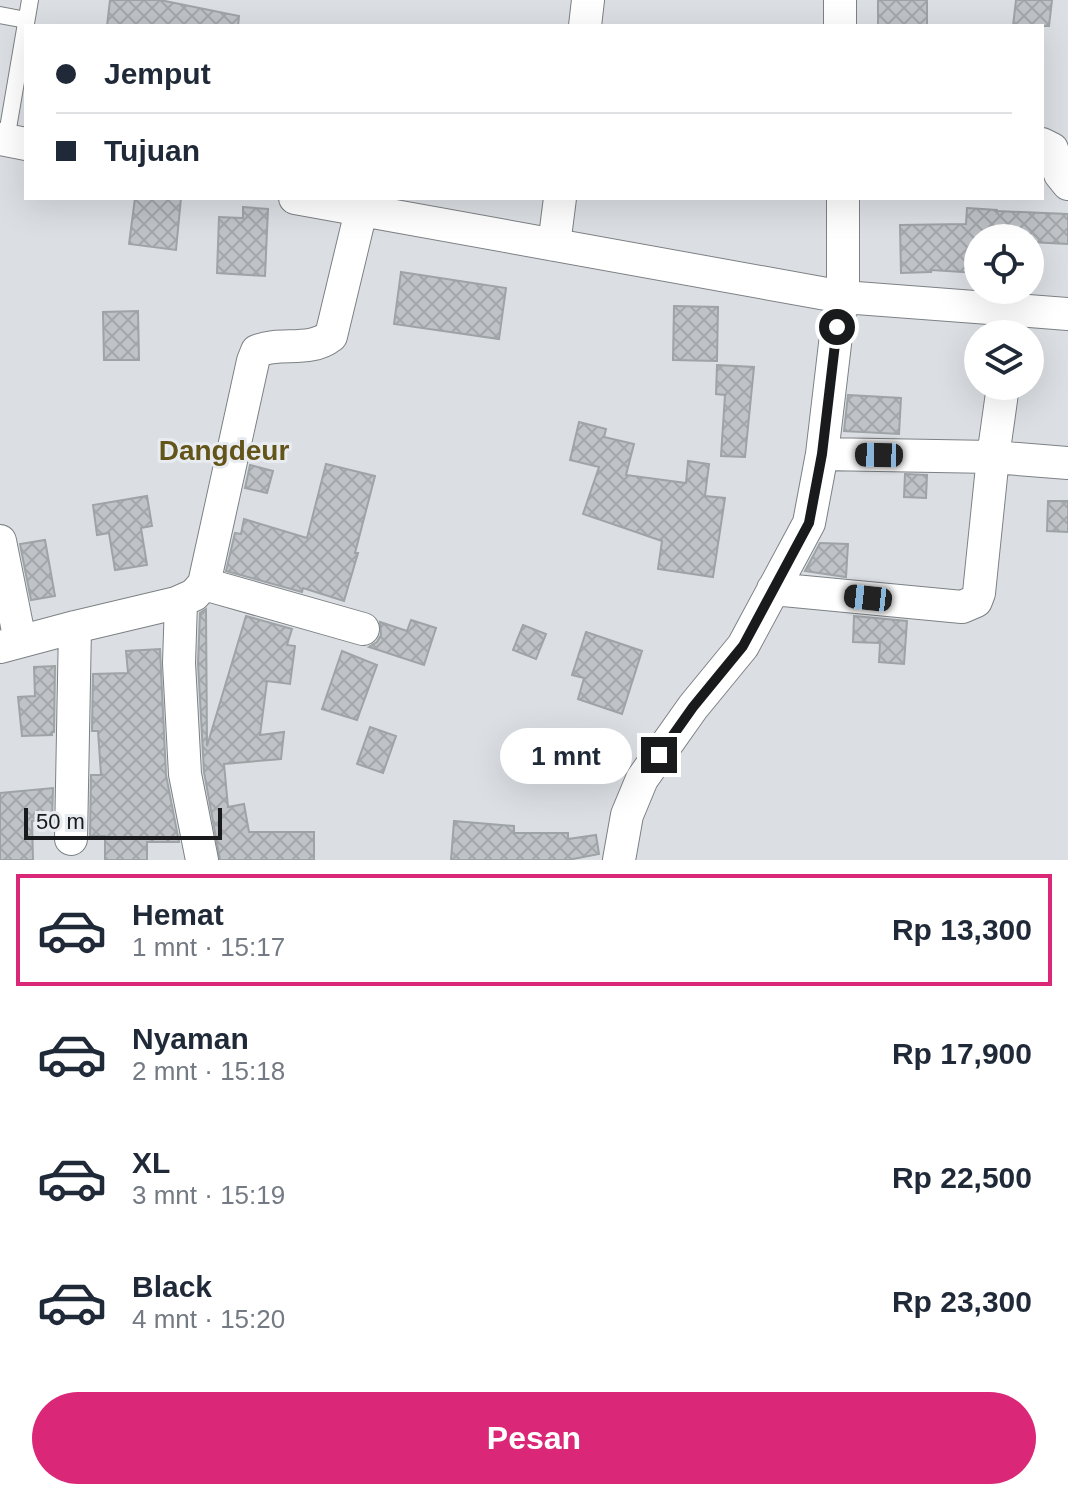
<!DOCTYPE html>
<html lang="id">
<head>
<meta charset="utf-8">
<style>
  :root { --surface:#fff; --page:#f6f6f7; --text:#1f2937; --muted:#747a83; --line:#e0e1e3; --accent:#db2777 }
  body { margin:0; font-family:Arial,sans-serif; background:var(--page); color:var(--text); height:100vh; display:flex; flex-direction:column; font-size:30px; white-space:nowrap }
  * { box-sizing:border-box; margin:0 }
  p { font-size:26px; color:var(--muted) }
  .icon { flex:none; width:44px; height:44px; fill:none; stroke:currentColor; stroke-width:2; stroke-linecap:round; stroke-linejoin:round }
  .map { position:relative; height:860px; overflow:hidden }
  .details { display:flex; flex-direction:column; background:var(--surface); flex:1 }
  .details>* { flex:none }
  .top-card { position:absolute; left:24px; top:24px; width:1020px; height:176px; border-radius:0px; box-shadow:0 8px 32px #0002; display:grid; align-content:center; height:176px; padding:0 32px; background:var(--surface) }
  .controls { position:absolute; left:964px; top:224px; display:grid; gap:16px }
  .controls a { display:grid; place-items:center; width:80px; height:80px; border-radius:50%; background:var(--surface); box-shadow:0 8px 32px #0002; font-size:40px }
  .scale { position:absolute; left:24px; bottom:20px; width:198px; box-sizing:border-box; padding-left:8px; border:4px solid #181a1b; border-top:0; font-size:22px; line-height:28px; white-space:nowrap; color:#181a1b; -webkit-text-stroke:6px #e8ecf0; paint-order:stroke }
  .end { position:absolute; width:36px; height:36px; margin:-18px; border:10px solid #181a1b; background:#fff; box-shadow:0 0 0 4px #fff }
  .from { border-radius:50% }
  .bubble { position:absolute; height:56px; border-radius:28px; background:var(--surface); box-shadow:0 8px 32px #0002; font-size:26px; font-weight:600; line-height:56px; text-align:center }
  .car { position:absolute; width:24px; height:48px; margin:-24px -12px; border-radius:10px; box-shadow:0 0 6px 2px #0007; background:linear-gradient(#222 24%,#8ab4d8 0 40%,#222 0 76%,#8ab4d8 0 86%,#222 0) }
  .top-card b { display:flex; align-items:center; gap:28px; height:76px; font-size:30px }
  .top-card b+b { border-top:2px solid var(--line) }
  .top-card i { width:20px; height:20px; background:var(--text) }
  ul { padding:14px 0 0; list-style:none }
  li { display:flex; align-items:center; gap:24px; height:112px; margin:0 16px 12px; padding:0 16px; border:4px solid transparent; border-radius:0px }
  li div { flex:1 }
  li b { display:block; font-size:30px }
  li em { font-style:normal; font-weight:600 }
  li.on { border-color:var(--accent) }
  li>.icon { width:72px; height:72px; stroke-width:1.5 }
  .cta { display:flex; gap:16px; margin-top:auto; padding:16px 32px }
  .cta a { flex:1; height:92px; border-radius:48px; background:var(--accent); color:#fff; font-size:32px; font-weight:600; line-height:92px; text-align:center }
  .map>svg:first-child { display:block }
  .building { fill:url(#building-cross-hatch); stroke:#9ea3a6; stroke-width:2 }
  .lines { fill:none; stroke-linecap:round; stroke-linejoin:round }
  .lane-casing { stroke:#7c8184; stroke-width:18 }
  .street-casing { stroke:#7c8184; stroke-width:34 }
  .lane { stroke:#fff; stroke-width:16 }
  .street { stroke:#fff; stroke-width:32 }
  .route { stroke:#181a1b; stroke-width:10 }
  .labels { text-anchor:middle; stroke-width:6; stroke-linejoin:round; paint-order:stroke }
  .quarter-label { font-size:28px; font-weight:bold; fill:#635519; stroke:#e8ecf0 }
</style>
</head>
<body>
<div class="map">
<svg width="1068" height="860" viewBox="0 0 1068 860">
  <defs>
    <pattern id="building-cross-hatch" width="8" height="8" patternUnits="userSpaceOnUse" patternTransform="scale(2)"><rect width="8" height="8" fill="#bfc3c7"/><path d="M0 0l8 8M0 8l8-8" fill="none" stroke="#a3a7aa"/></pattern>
  </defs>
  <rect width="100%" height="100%" fill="#dbdfe3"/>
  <path class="building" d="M110,0H160L239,16L238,26H107Z
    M878,0H927V26L878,25Z
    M1016,0H1052L1049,26H1013Z
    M135,198H181L176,250L129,244Z
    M243,207L268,209L265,276L217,273L219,217L243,218Z
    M967,208L997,210V211L1068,214V244L1030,242V238H978V273L931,270V272L901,273L900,225L966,224Z
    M401,272L506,288L499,339L394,324Z
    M674,306L718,307L717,361L673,360Z
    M138,311L139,360H104L103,312Z
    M717,365L754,367L745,457L721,456L725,395L716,394Z
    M848,395L901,398L899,434L844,431Z
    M579,422L606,429L604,437L634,444L626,475L686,483L688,461L709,464L705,496L725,498L713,577L658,569L662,541L583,514L599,467L570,460Z
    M326,464L375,476L355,553H358L344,601L303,588L302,592L226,571L235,533L241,534L244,519L307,538Z
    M250,465L273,471L267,493L245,488Z
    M905,474L927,475L926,498L904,497Z
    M147,496L152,526L141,528L147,565L115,570L109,533L97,535L93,505Z
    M1048,501H1068V532L1047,531Z
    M45,540L55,596L31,600L20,544Z
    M820,543L848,544L846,577L805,571Z
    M206,609L207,746L246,616L292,629L287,645L295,646L290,684L267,681L260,735L284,732L281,759L224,764L228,807L244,804L249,832H314V860H220L204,772L198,663L200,613Z
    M854,616L907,621L904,664L879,662L880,643L853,642Z
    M411,620L436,628L424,665L369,647L377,642L381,635L380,622L407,631Z
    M523,625L546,634L536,659L513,650Z
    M586,632L642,651L622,714L578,699L584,678L572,675Z
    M160,649L166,775L179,842H147V860H105V836H90L91,775H101L98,731H92L93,674L128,673L126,651Z
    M342,651L377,665L357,720L322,709Z
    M55,666L54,732H52V735L22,736L18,697L35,696L34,667Z
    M370,727L396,736L383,773L357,764Z
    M53,788L52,819L32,821L33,860H0V793Z
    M454,821L514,826V833H568V839L596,835L599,854L568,860H451Z"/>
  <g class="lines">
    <defs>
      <path id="lane" d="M0,15L26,20
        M6,140L30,0"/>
      <path id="street" d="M840,0V26
        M585,26L588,0
        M0,139L26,144
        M1042,144L1052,149L1060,174L1068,184
        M295,198L843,297L837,327L822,454L809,523L743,646L693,707L642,779L627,815L619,860
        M843,198V297L1068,314
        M554,245L560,198
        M822,454L993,457L1068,463
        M0,541L20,641
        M204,584L363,629
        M773,589L962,607L976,601L979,593L993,457L1003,386
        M181,602L179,663L185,774L202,860
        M0,647L75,627L176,603L194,595L204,584L253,361L257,351C281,341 309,353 331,336L361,211
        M71,839L75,627"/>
    </defs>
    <use href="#lane" class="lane-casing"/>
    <use href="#street" class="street-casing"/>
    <use href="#lane" class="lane"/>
    <use href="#street" class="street"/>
  </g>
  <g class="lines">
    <path class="route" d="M659,755L693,707L743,646L809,523L822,454L837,327"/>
  </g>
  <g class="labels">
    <g class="quarter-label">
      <text x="224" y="460">Dangdeur</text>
    </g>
  </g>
</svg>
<div class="controls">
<a><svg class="icon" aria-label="locate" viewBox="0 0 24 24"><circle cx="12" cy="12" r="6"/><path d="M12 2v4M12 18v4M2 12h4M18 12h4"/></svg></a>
<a><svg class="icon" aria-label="layers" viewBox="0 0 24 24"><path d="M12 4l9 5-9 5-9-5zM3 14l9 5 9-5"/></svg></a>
</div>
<div class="scale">50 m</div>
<i class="end from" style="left:837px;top:327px"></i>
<i class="end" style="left:659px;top:755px"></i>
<div class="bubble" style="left:500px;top:728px;width:132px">1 mnt</div>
<i class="car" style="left:879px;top:455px;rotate:271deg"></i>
<i class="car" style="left:868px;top:598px;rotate:276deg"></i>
<div class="top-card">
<b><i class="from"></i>Jemput</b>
<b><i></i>Tujuan</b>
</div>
</div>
<section class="details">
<ul>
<li class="on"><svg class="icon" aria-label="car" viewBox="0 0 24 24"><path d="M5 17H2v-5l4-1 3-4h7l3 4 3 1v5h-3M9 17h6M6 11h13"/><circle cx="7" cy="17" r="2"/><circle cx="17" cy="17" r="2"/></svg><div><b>Hemat</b><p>1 mnt · 15:17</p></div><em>Rp 13,300</em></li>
<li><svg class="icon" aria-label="car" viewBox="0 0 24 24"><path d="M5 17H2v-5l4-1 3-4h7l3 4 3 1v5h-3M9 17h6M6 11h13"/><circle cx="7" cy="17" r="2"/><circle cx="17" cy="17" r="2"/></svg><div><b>Nyaman</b><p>2 mnt · 15:18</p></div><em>Rp 17,900</em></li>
<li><svg class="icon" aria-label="car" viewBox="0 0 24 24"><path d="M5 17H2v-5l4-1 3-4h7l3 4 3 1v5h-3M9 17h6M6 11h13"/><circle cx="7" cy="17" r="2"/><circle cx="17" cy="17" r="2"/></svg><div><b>XL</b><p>3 mnt · 15:19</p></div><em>Rp 22,500</em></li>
<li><svg class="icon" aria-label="car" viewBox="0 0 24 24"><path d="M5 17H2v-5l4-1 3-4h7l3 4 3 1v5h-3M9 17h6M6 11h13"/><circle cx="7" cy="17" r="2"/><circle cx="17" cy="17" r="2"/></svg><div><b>Black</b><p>4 mnt · 15:20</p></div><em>Rp 23,300</em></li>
</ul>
<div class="cta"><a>Pesan</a></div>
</section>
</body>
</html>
